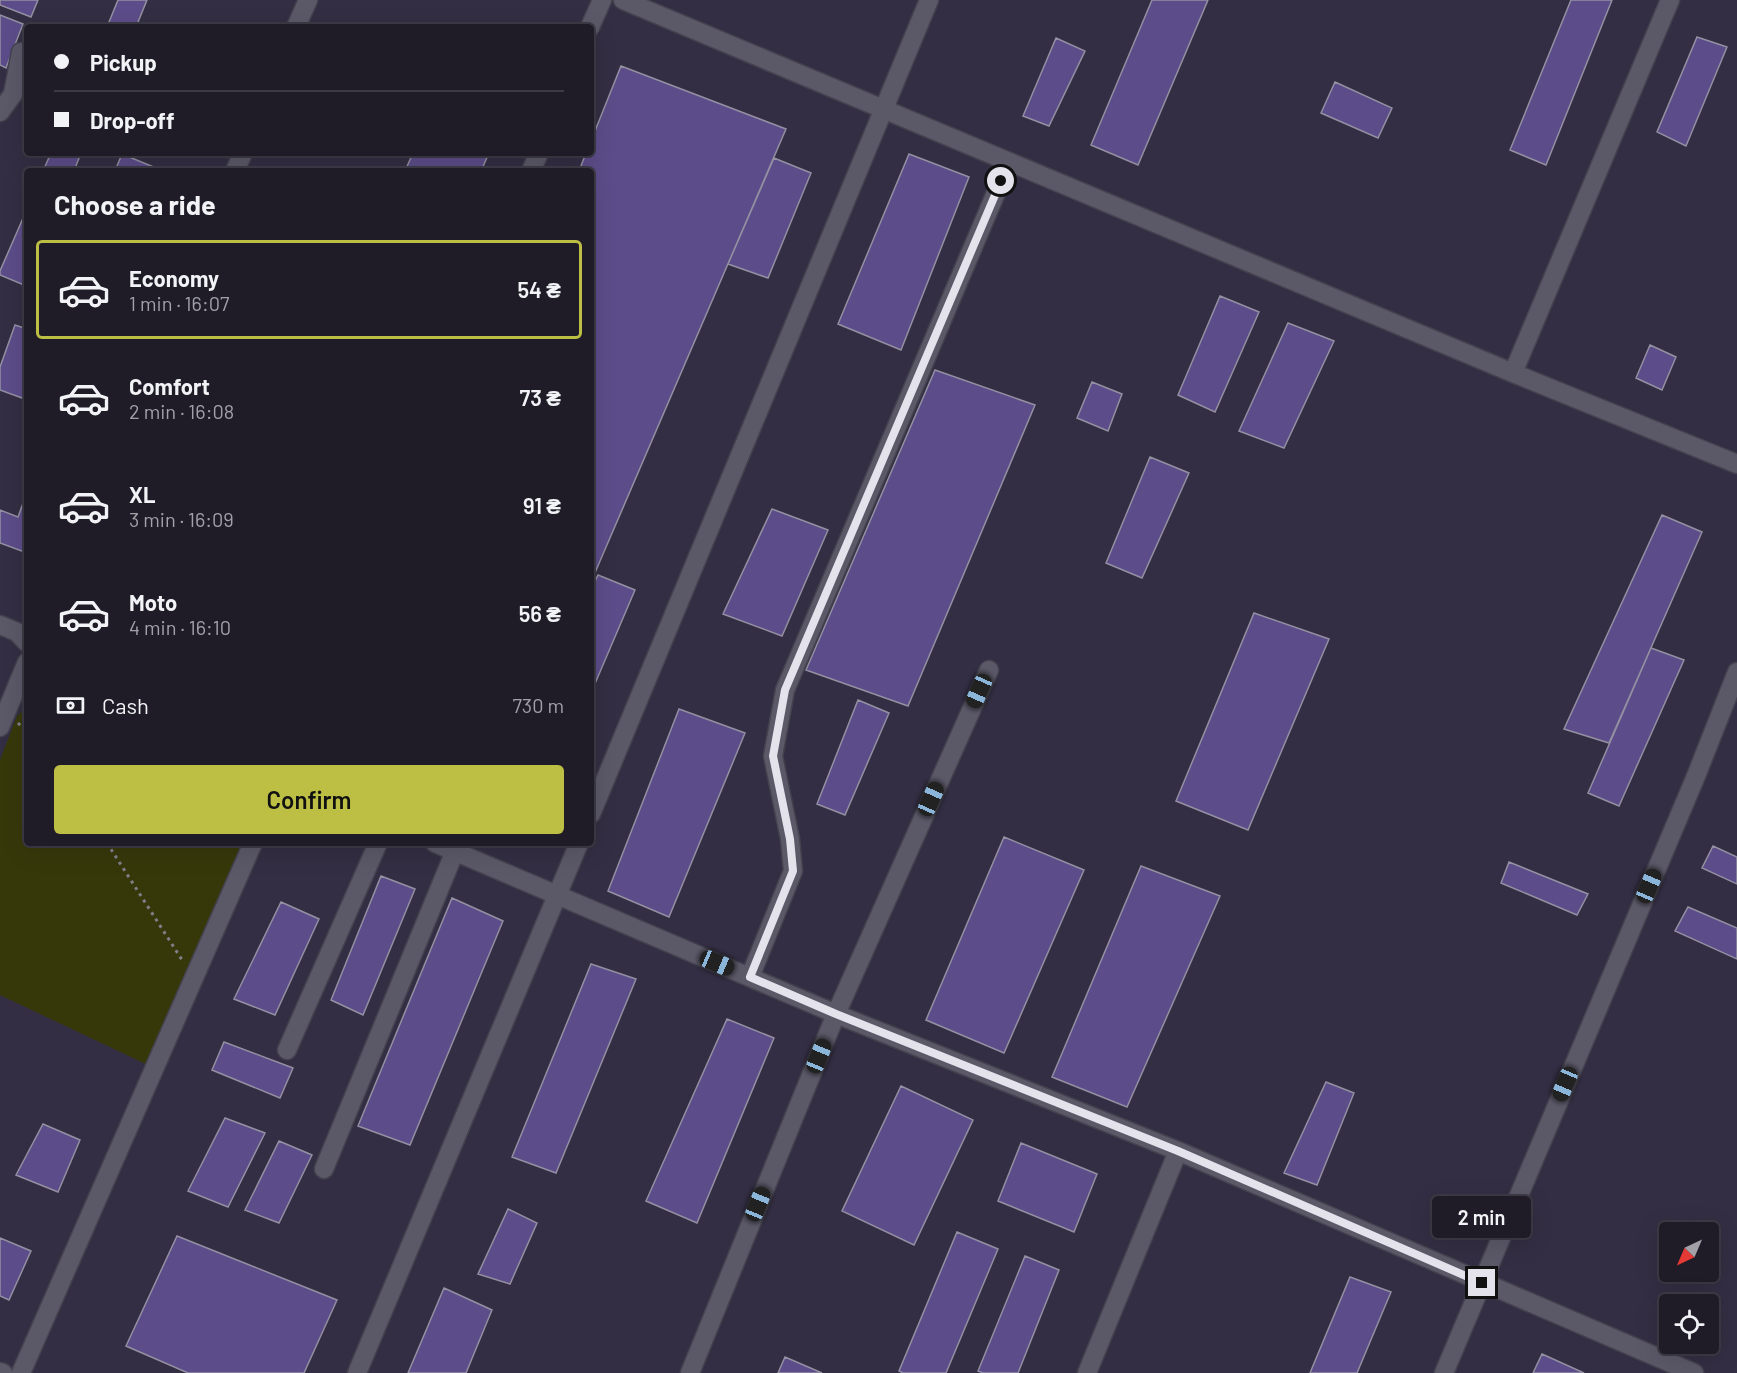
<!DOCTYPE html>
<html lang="en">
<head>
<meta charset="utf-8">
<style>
  :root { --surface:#1f1c27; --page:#2c2933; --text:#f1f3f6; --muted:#a1a1a7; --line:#3c3a44; --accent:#bcbf44 }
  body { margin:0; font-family:Barlow,sans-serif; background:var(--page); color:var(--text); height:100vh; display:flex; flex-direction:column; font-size:22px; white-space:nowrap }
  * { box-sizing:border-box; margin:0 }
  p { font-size:20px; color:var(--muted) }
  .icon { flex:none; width:33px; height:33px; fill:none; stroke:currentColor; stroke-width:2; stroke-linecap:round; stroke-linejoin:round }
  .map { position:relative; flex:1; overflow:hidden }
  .panel { position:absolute; left:24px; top:168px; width:570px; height:678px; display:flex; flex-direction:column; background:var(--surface); border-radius:6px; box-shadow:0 6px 24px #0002,0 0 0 2px var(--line) }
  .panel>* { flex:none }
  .hud { position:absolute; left:24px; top:24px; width:570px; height:132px; border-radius:6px; box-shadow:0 6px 24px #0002,0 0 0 2px var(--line); display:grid; align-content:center; height:132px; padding:0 30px; background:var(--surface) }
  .needle { width:39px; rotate:224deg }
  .tools { position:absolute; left:1659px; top:1222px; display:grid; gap:12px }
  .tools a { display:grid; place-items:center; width:60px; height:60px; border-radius:6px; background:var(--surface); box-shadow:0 6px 24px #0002,0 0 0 2px var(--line); font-size:30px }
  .end { position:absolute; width:27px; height:27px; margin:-14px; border:8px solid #e4e3ec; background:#111; box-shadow:0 0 0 3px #111 }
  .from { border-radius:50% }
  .bubble { position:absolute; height:42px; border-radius:6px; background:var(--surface); box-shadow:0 6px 24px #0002,0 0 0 2px var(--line); font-size:20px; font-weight:600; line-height:42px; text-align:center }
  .car { position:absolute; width:18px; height:36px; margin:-18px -9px; border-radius:8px; box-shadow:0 0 4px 2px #0007; background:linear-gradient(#222 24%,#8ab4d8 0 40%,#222 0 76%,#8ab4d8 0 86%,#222 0) }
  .hud b { display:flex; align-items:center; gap:21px; height:57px; font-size:22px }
  .hud b+b { border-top:2px solid var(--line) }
  .hud i { width:15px; height:15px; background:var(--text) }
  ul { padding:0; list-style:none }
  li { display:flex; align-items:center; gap:18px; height:99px; margin:0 12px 9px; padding:0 18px; border:3px solid transparent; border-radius:6px }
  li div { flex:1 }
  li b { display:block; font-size:22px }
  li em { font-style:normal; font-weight:600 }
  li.selected { border-color:var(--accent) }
  li>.icon { width:54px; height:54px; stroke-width:1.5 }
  h2 { padding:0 30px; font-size:27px; line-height:72px }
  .pay { display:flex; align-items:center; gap:15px; height:66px; padding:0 30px; font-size:22px }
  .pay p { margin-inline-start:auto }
  .primary-button { display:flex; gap:12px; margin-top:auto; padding:12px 30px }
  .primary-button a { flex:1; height:69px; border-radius:6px; background:var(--accent); color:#111; font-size:24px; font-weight:600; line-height:69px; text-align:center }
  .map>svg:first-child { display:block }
  .built { fill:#332e43; fill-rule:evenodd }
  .green { fill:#37380a }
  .building { fill:#5c4c89; stroke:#9390a2; stroke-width:1.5 }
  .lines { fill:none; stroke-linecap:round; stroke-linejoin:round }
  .minor-casing { stroke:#44424e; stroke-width:21 }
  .path { stroke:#807e89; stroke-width:3; stroke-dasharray:3 4.5; stroke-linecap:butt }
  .minor { stroke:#5b5868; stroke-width:18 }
  .route { stroke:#e4e3ec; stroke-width:8 }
</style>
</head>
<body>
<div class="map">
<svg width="1737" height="1373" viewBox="0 0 1737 1373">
  <rect width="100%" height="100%" fill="#292634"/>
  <path class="built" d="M0,0H1737V1373H0ZM27,27H591V153H27ZM27,171H591V843H27ZM1670,1233H1708V1272H1670ZM1670,1305H1708V1344H1670Z"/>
  <path class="green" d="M24,710H27V843H245L150,1066L0,995V760L17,716Z"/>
  <path class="building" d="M0,0H38L31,17L0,5Z
    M118,0H147L136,27H107Z
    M1152,0H1208L1138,165L1091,145Z
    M1571,0H1612L1546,165L1510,150Z
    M0,15L23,24L6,68L0,65Z
    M1697,37L1727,47L1686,146L1657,132Z
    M1056,38L1085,51L1049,126L1023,116Z
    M621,66L786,129L591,582V171H579L586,153H591V141Z
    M1335,82L1392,108L1378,138L1321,113Z
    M51,153H81L74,171H43Z
    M413,153H489L481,171H405Z
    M122,154L161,170V171H115Z
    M909,154L969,177L901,350L838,324Z
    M774,158L811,173L768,278L728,264Z
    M27,209V278L24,285L0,275V271Z
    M1220,296L1259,312L1215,412L1178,395Z
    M1288,323L1334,341L1284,448L1239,431Z
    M15,325L27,329V385L22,398L0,390V367Z
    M1650,345L1676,357L1662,390L1636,378Z
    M935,370L1035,405L908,706L806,670Z
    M1092,382L1122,394L1108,431L1077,418Z
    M1150,457L1189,473L1142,578L1106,563Z
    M26,495H27V553L0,543V510L18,517Z
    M772,509L828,530L782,636L723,614Z
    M1662,515L1702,532L1609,743L1564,729Z
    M598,575L635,590L591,693V590Z
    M1254,613L1329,639L1248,830L1176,801Z
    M1651,648L1684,660L1619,806L1588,793Z
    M858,700L889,713L845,815L817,804Z
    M679,709L745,733L669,917L608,891Z
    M1004,837L1084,870L1004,1053L926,1020Z
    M1713,846L1737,857V884L1702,868Z
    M1509,862L1588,894L1577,915L1501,883Z
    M1141,866L1220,896L1127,1107L1052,1077Z
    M381,876L415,889L363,1015L331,1000Z
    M452,898L503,921L410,1145L358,1126Z
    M281,902L319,919L275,1015L234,999Z
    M1688,907L1737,928V959L1675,931Z
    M591,964L636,979L556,1173L512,1157Z
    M727,1019L774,1038L697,1223L646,1201Z
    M224,1042L293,1068L280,1098L212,1070Z
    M1326,1082L1354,1093L1317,1185L1284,1173Z
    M901,1086L973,1120L914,1245L842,1211Z
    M225,1118L265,1133L228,1207L188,1191Z
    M43,1124L80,1140L58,1192L16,1175Z
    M279,1141L312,1155L279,1223L245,1210Z
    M1021,1143L1097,1174L1074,1232L998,1201Z
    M508,1209L537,1223L510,1284L478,1274Z
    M957,1232L998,1249L946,1373H903L899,1371Z
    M177,1236L337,1300L304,1373H188L126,1346Z
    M0,1238L31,1251L9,1300L0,1296Z
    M1025,1256L1059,1270L1018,1373H983L978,1371Z
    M1350,1277L1391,1292L1357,1373H1310Z
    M444,1288L492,1310L466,1373H408Z
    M1542,1354L1584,1373H1533Z
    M785,1357L822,1373H778Z"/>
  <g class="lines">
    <defs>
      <path id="minor" d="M623,0L1513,373L1737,464
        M296,27L308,0
        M590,27L602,0
        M0,112L13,94L21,52
        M235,171L243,153
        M531,171L539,153
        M1513,373L1670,0
        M0,625L17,632L27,643
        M0,727L27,662
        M591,814L929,0
        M435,843L836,1014L1178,1151L1087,1373
        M750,977L793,871L790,839L773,756L785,690L1001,181
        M287,1050L378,843
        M1178,1151L1694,1373
        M324,1169L455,851
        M0,1372L3,1373
        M21,1373L253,843
        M357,1373L579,843
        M690,1373L836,1014L989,670
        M1444,1373L1696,776L1737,672"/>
    </defs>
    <use href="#minor" class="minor-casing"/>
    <path class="path" d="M18,723L27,732
      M107,843L184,963"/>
    <use href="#minor" class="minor"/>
  </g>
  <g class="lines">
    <path class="route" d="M1001,181L785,690L773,756L790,839L793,871L750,977L836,1014L1178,1151L1482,1283"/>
  </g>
</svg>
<div class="tools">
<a><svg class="needle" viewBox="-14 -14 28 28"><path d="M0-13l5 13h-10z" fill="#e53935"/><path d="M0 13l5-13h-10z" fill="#a1a1a7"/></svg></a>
<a><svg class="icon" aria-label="locate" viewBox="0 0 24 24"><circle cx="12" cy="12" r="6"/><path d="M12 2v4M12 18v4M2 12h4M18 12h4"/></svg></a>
</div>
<i class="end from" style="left:1001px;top:181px"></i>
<i class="end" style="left:1482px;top:1283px"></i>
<div class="bubble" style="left:1432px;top:1196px;width:99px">2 min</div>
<i class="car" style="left:979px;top:691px;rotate:204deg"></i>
<i class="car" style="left:931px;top:799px;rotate:24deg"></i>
<i class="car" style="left:1649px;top:886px;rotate:23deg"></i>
<i class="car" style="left:717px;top:963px;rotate:113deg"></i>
<i class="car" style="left:819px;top:1056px;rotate:22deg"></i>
<i class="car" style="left:1565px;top:1084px;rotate:203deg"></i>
<i class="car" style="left:758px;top:1204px;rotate:22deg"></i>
<div class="hud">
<b><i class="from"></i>Pickup</b>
<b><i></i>Drop-off</b>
</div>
<section class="panel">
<h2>Choose a ride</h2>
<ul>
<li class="selected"><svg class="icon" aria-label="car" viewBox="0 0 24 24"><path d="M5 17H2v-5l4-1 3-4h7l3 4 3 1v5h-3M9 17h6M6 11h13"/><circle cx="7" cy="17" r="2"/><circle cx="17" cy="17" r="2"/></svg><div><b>Economy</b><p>1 min · 16:07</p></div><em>54 ₴</em></li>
<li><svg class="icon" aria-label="car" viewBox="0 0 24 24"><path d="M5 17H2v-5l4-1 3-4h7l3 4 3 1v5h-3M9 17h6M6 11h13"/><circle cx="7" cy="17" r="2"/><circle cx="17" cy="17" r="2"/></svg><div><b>Comfort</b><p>2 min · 16:08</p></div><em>73 ₴</em></li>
<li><svg class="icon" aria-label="car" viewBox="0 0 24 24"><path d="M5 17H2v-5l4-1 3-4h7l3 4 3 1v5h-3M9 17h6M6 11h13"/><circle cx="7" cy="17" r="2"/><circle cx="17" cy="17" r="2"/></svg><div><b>XL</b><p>3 min · 16:09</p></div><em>91 ₴</em></li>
<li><svg class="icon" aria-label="car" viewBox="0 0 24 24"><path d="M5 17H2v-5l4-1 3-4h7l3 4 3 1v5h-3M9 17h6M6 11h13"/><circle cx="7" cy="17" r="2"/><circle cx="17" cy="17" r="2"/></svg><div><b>Moto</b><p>4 min · 16:10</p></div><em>56 ₴</em></li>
</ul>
<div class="pay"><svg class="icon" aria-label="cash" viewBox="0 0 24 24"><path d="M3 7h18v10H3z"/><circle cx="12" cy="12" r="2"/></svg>Cash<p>730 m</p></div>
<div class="primary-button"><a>Confirm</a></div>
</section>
</div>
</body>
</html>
